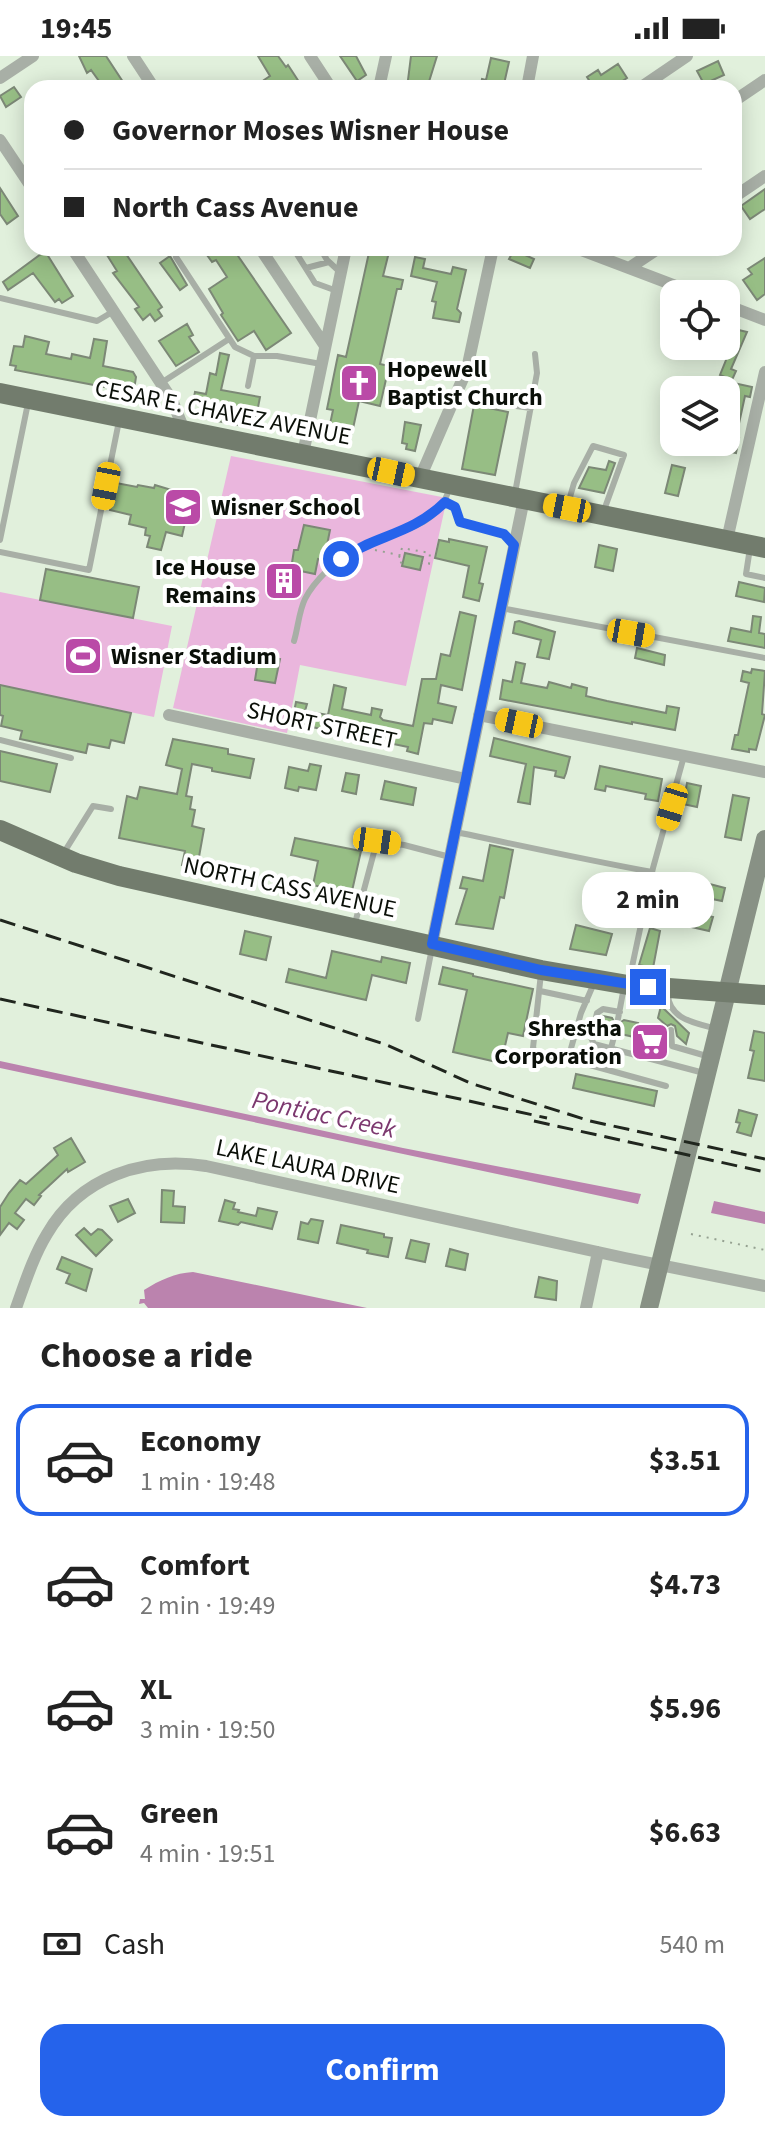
<!DOCTYPE html>
<html lang="en">
<head>
<meta charset="utf-8">
<style>
  :root { --surface:#fff; --page:#f2f2f2; --text:#222; --muted:#767676; --line:#e0e0e0; --accent:#2563eb }
  body { margin:0; font-family:"Source Sans 3",sans-serif; background:var(--page); color:var(--text); height:100vh; display:flex; flex-direction:column; font-size:30px; white-space:nowrap }
  * { box-sizing:border-box; margin:0 }
  p { font-size:26px; color:var(--muted) }
  .icon { flex:none; width:44px; height:44px; fill:none; stroke:currentColor; stroke-width:2; stroke-linecap:round; stroke-linejoin:round }
  .map { position:relative; height:1252px; overflow:hidden }
  .panel { display:flex; flex-direction:column; background:var(--surface); flex:1 }
  .panel>* { flex:none }
  .banner { position:absolute; left:24px; top:24px; width:718px; height:176px; border-radius:24px; box-shadow:0 4px 20px #0003; display:grid; align-content:center; height:176px; padding:0 40px; background:var(--surface) }
  .buttons { position:absolute; left:660px; top:224px; display:grid; gap:16px }
  .buttons a { display:grid; place-items:center; width:80px; height:80px; border-radius:16px; background:var(--surface); box-shadow:0 4px 20px #0003; font-size:40px }
  .end { position:absolute; width:36px; height:36px; margin:-18px; border:10px solid #2563eb; background:#fff; box-shadow:0 0 0 4px #fff }
  .from { border-radius:50% }
  .bubble { position:absolute; height:56px; border-radius:24px; background:var(--surface); box-shadow:0 4px 20px #0003; font-size:26px; font-weight:700; line-height:56px; text-align:center }
  .car { position:absolute; width:24px; height:48px; margin:-24px -12px; border-radius:10px; box-shadow:0 0 6px 2px #0007; background:linear-gradient(#f5c518 24%,#345 0 40%,#f5c518 0 76%,#345 0 86%,#f5c518 0) }
  .banner b { display:flex; align-items:center; gap:28px; height:76px; font-size:30px }
  .banner b+b { border-top:2px solid var(--line) }
  .banner i { width:20px; height:20px; background:var(--text) }
  ul { padding:0; list-style:none }
  li { display:flex; align-items:center; gap:24px; height:112px; margin:0 16px 12px; padding:0 24px; border:4px solid transparent; border-radius:24px }
  li div { flex:1 }
  li b { display:block; font-size:30px }
  li em { font-style:normal; font-weight:700 }
  li.active { border-color:var(--accent) }
  li>.icon { width:72px; height:72px; stroke-width:1.5 }
  h2 { padding:0 40px; font-size:36px; line-height:96px }
  .pay { display:flex; align-items:center; gap:20px; height:88px; padding:0 40px; font-size:30px }
  .pay p { margin-inline-start:auto }
  .cta { display:flex; gap:16px; margin-top:auto; padding:16px 40px }
  .cta a { flex:1; height:92px; border-radius:24px; background:var(--accent); color:#fff; font-size:32px; font-weight:700; line-height:92px; text-align:center }
  .status { display:flex; justify-content:space-between; align-items:center; height:56px; padding:0 40px; background:var(--surface); direction:ltr }
  .status svg { height:22px; fill:currentColor }
  .map>svg:first-child { display:block }
  .green { fill:#eab6dd }
  .water { fill:#bb83ae }
  .building { fill:#97be85; stroke:#7c8876; stroke-width:2 }
  .lines { fill:none; stroke-linecap:round; stroke-linejoin:round }
  .path { stroke:#95a191; stroke-width:2; stroke-dasharray:2 6; stroke-linecap:butt }
  .lane { stroke:#a8afa6; stroke-width:6 }
  .street { stroke:#a8afa6; stroke-width:12 }
  .secondary { stroke:#889185; stroke-width:18 }
  .primary { stroke:#727c6d; stroke-width:20 }
  .rail { stroke:#20261e; stroke-width:3; stroke-dasharray:16 8; stroke-linecap:butt }
  .route { stroke:#2563eb; stroke-width:10 }
  .labels { text-anchor:middle; stroke-width:8; stroke-linejoin:round; paint-order:stroke }
  .poi-label { font-size:24px; font-weight:bold; fill:#0a0f08; stroke:#fff; text-anchor:start }
  .street-label { font-size:24px; fill:#0a0f08; stroke:#fff }
  .water-label { font-size:26px; font-style:italic; fill:#7c386f; stroke:#fff }
</style>
</head>
<body>
<div class="status"><b>19:45</b><svg viewBox="0 0 49 12"><path d="M0 12V9h3v3zM5 12V6h3v6zM10 12V3h3v9zM15 12V0h3v12zM26 1h20v11H26zM47 4h2v5h-2z"/></svg></div>
<div class="map">
<svg width="765" height="1252" viewBox="0 0 765 1252">
  <rect width="100%" height="100%" fill="#e1f0dc"/>
  <path class="green" d="M231,400L447,442L406,630L300,609L287,677L173,652Z
    M0,536L172,570L154,661L0,629Z"/>
  <path class="water" d="M0,1005L403,1092L641,1138L638,1148L0,1012Z
    M714,1145L765,1156V1168L711,1157Z
    M193,1216L367,1252H148L144,1247L139,1248L140,1243H145L144,1234C160,1224 175,1217 193,1216Z"/>
  <path class="building" d="M79,0H106L127,32H104L91,14L87,17Z
    M258,0H278L286,11L288,9L303,32H269L264,24L270,20Z
    M340,0H356L366,19L357,25Z
    M411,0H437L427,32H407Z
    M491,2L509,6L504,28H506V32H480L482,23L486,24Z
    M718,5L724,19L704,28L697,15Z
    M618,8L627,22L612,32H594L587,21L598,14L601,19Z
    M14,31L21,41L6,51L0,40Z
    M0,132L18,160L7,168L0,158Z
    M765,133V153L750,163L741,150Z
    M117,192H122L162,251L158,254L162,260L155,265L150,258L143,264L135,253L139,251L113,217L117,215L107,199Z
    M202,192H244L236,197L291,277L266,294L254,275L238,285L221,259L223,257L209,233L227,221L216,204L212,206Z
    M370,192H390L383,220L403,224L401,233H397L380,308L389,310L380,350L359,345L352,377L329,373L333,354L327,353L338,299L346,301Z
    M514,194L534,203L530,212L509,203Z
    M45,195L73,240L62,247L59,243L55,246L33,217L8,234L3,226Z
    M170,200L187,229L180,234L160,207Z
    M415,201L425,203L423,212L451,218L453,211L466,214L457,253L461,257L459,266L433,262L436,246L432,245L437,226L411,220Z
    M765,202V238L757,244L743,224L752,218L748,213Z
    M187,268L193,279L189,281L199,296L176,310L159,285Z
    M726,271L747,276L731,313L736,315L732,324L720,319L726,304Z
    M25,280L49,286L46,298L71,303L72,298L90,302L94,283L107,285L103,310L133,316L136,321L134,334L128,338L120,334L15,314L16,310L10,309L14,290L23,291Z
    M220,297L229,299L221,334L260,341L254,372L217,365L220,352L193,347L195,336L206,338L210,317L216,319Z
    M729,326L752,331L750,341L745,340L736,381L739,382L736,397L703,390L704,386H726V340Z
    M474,349L508,356L495,419L462,413Z
    M405,366L421,369L415,395L406,393L407,388L402,387Z
    M609,405L615,407L604,437L579,432L589,411L606,414Z
    M672,409L685,412L678,440L665,437Z
    M116,427L137,431L138,429L154,432L155,429L191,440L182,480L166,476L161,494L147,491L150,480L145,479L146,472L129,468L131,459L110,454Z
    M304,469L330,474L324,504L318,503L315,518L291,513L294,494H298Z
    M449,483L487,491L479,527L483,528L479,545L463,541L469,510L435,502L439,484L449,486Z
    M599,489L617,493L613,515L595,511Z
    M405,497L423,501L420,514L402,510Z
    M46,513L139,531L133,562L40,544Z
    M739,526L765,532L764,546L736,540Z
    M460,556L476,560L462,634L441,629L438,647L456,651L452,667L433,663L432,668L424,667L418,698L407,695L408,691L350,679L351,675L334,672L333,676L292,666L296,646L307,648L305,655L328,659L334,629L346,632L342,653L371,659L372,652L382,654L380,661L383,664L413,670L422,623H436L441,598L450,600Z
    M753,560L761,561L759,577L765,578V592L728,585L731,572L751,576Z
    M519,565L555,576L549,603L537,601L541,584L513,577L515,566Z
    M637,592L665,599L664,609L635,602Z
    M259,599L280,603L275,627L255,624Z
    M516,606L525,608L521,627L547,632L549,626L571,632L572,628L587,632L586,640L607,645L666,657L667,650L679,652L675,674L632,666V668L500,643L503,624L512,626Z
    M752,613L765,615L762,658L765,659L756,694L749,693V696L732,693L735,679H738L749,627L741,625L743,615L751,617Z
    M0,629L131,657L124,687L111,684L109,692L88,688L86,697L20,683L22,675L1,670L3,660L0,659Z
    M494,682L570,701L566,717L564,722L555,720L556,715L534,711L530,748L518,746L526,708L490,700Z
    M173,683L228,693V698L254,703L250,722L212,715V712L192,708L186,740L192,741L190,753L195,754L192,770L204,773L197,812L182,809L185,795L119,782L127,740L137,743L140,731L177,738L182,713L166,709Z
    M0,695L57,708L50,736L0,725Z
    M310,708L321,710L316,734L299,731L298,735L285,732L289,711L308,715Z
    M600,710L662,723L658,745L645,743L646,738L606,730L605,735L595,733Z
    M346,717L359,719L356,738L342,735Z
    M385,725L416,732L413,749L381,743Z
    M687,727L701,730L697,751L683,748Z
    M733,739L749,742L741,784L725,781Z
    M295,782L361,795L350,844L329,839L330,833L313,829L318,805L291,799Z
    M490,789L513,794L504,842L500,841L493,873L456,868L467,833L460,832L463,821L483,825Z
    M702,826L725,832L722,845L712,843L708,860L713,861L709,875L687,870L690,855L699,858L704,838L699,836Z
    M576,869L612,878L606,899L570,893Z
    M650,872L660,875L653,912L639,909Z
    M245,875L271,881L266,904L240,898Z
    M332,895L381,906L382,901L410,907L406,927L372,919L366,944L286,926L289,913L326,922Z
    M443,911L473,918V920L533,933L523,980L508,977L501,1007L453,996L467,934L439,928Z
    M661,950L689,977L686,988L677,980L675,970L671,968L667,970L658,962Z
    M603,960L612,962L616,969L624,964L638,967L634,981L621,978L616,971L609,976L600,974Z
    M754,975L765,977V1025L748,1022L754,995L750,994Z
    M576,1018L657,1035L654,1050L573,1032Z
    M739,1054L757,1059L751,1080L737,1076L740,1067L736,1066Z
    M71,1082L85,1106L68,1116L67,1113L39,1139L41,1140L34,1149L26,1143L15,1157L24,1164L17,1173L9,1167L0,1179V1151L9,1137L20,1124L26,1128L58,1099L54,1092Z
    M162,1134L174,1135L173,1150L185,1151L184,1167L161,1166Z
    M128,1143L135,1157L118,1166L110,1150Z
    M225,1144L235,1147L233,1153L239,1154L238,1156L256,1160L258,1152L277,1156L272,1173L241,1166L238,1169L219,1165Z
    M311,1163L323,1165L318,1187L298,1183L301,1166L308,1168Z
    M341,1169L384,1178V1181L392,1182L388,1201L367,1197L368,1194L337,1187Z
    M84,1172L91,1179L98,1173L102,1174L112,1184L96,1200L76,1179Z
    M411,1184L429,1188L425,1206L406,1202Z
    M450,1193L468,1198L465,1214L446,1210Z
    M62,1201L92,1213L86,1235L66,1227L70,1218L57,1213Z
    M539,1221L557,1225L556,1244L535,1241Z"/>
  <g class="lines">
    <path class="path" d="M327,489L341,493
      M375,494L404,500
      M402,507L398,505L402,492L430,497L429,508L422,507
      M691,1178L765,1194"/>
    <path class="lane" d="M293,192L315,227L337,235
      M320,192L327,204L341,217
      M176,201L235,291L254,300H277L321,308
      M306,212L329,206
      M0,242L97,265L114,255
      M161,327L229,283
      M248,330L254,300
      M494,347L531,352
      M515,437L537,317L535,298
      M445,446L455,451L460,466L504,478L514,489
      M568,448L574,427L593,390L624,399L603,457
      M0,484L28,347
      M750,492L746,518L765,522
      M0,496L89,514L119,365
      M501,552L765,602
      M294,585C298,572 299,555 305,543C314,525 337,503 354,494C385,476 440,475 449,432
      M0,684L71,702
      M456,776C522,790 586,804 652,816
      M63,798L93,750L111,753
      M354,871L377,785L404,789L450,801
      M541,917L533,992C540,1003 555,1010 568,1003L581,957L594,927
      M629,925L653,812L684,700
      M540,935L587,945
      M668,936C667,963 695,967 717,973
      M620,956L603,953L597,957L591,982L594,988L704,1017
      M418,963L432,892
      M618,963L624,931
      M671,974L672,990L710,1001
      M611,992L615,977
      M568,1003L666,1030"/>
    <path class="street" d="M133,0L154,32
      M310,0L331,32
      M0,22L33,0
      M379,32L386,0
      M527,32L533,0
      M640,32L687,0
      M734,45L765,24
      M0,84L32,132
      M734,141L765,120
      M72,192L172,344L184,374
      M260,192L325,290
      M576,192L697,238
      M629,212L659,192
      M726,249L765,264
      M303,398L346,192
      M420,422L467,313L493,192
      M727,484L765,316
      M169,659L466,723
      M479,659L765,716
      M432,888L524,443
      M16,1252C25,1227 33,1201 47,1178C80,1121 143,1100 206,1110L625,1202L765,1230
      M586,1252L598,1196"/>
    <path class="secondary" d="M649,1252L765,783"/>
    <path class="primary" d="M0,337L765,492
      M0,774L76,807L119,820L541,914L628,929L765,939"/>
    <path class="rail" d="M0,864L387,989L470,1027L590,1065L765,1103
      M0,943L547,1062
      M534,1065L765,1116"/>
  </g>
  <g class="lines">
    <path class="route" d="M341,503C377,478 410,480 445,446L455,451L460,466L504,478L514,489L432,888L541,914L648,931"/>
  </g>
  <defs>
    <symbol id="church-square" viewBox="-11 -11 22 22"><rect x="-9" y="-9" width="18" height="18" rx="4" fill="#ba4aa7" stroke="#fff"/><path d="M-1.2-6h2.4v3.5h3.3v2.4h-3.3V6h-2.4V-.1h-3.3v-2.4h3.3Z" fill="#fff"/></symbol>
    <symbol id="school-square" viewBox="-11 -11 22 22"><rect x="-9" y="-9" width="18" height="18" rx="4" fill="#ba4aa7" stroke="#fff"/><path d="M0-5L7-2L0 1L-7-2ZM-4 1L0 2.5L4 1V4Q0 6-4 4Z" fill="#fff"/></symbol>
    <symbol id="building-square" viewBox="-11 -11 22 22"><rect x="-9" y="-9" width="18" height="18" rx="4" fill="#ba4aa7" stroke="#fff"/><path d="M-4-6H4V6H1V3H-1V6H-4ZM-2.5-4.3h1.7v1.8h-1.7ZM.8-4.3h1.7v1.8H.8ZM-2.5-1h1.7V.8h-1.7ZM.8-1h1.7V.8H.8Z" fill="#fff"/></symbol>
    <symbol id="stadium-square" viewBox="-11 -11 22 22"><rect x="-9" y="-9" width="18" height="18" rx="4" fill="#ba4aa7" stroke="#fff"/><path d="M0-5a6.5 5 0 1 0 0 10a6.5 5 0 1 0 0-10ZM-3.5-1.8h7v3.6h-7Z" fill="#fff"/></symbol>
    <symbol id="supermarket-square" viewBox="-11 -11 22 22"><rect x="-9" y="-9" width="18" height="18" rx="4" fill="#ba4aa7" stroke="#fff"/><path d="M-6-5.5h2.5l.6 2H6L4.5 2H-2.5L-4.4-4H-6ZM-1.5 3.2a1.3 1.3 0 1 0 .1 0ZM3 3.2a1.3 1.3 0 1 0 .1 0Z" fill="#fff"/></symbol>
  </defs>
  <g fill-rule="evenodd">
    <use href="#church-square" x="337" y="305" width="44" height="44"/>
    <use href="#school-square" x="161" y="429" width="44" height="44"/>
    <use href="#building-square" x="262" y="503" width="44" height="44"/>
    <use href="#stadium-square" x="61" y="578" width="44" height="44"/>
    <use href="#supermarket-square" x="628" y="964" width="44" height="44"/>
  </g>
  <g class="labels">
    <g class="poi-label">
      <text x="387" y="321">Hopewell<tspan x="387" dy="28">Baptist Church</tspan></text>
      <text x="211" y="459">Wisner School</text>
      <text x="256" y="519" text-anchor="end">Ice House<tspan x="256" dy="28">Remains</tspan></text>
      <text x="111" y="608">Wisner Stadium</text>
      <text x="622" y="980" text-anchor="end">Shrestha<tspan x="622" dy="28">Corporation</tspan></text>
    </g>
    <g class="street-label">
      <text transform="translate(223 356) rotate(11)" y="8">CESAR E. CHAVEZ AVENUE</text>
      <text transform="translate(322 669) rotate(12)" y="8">SHORT STREET</text>
      <text transform="translate(290 831) rotate(12)" y="8">NORTH CASS AVENUE</text>
      <text transform="translate(308 1110) rotate(12)" y="8">LAKE LAURA DRIVE</text>
    </g>
    <g class="water-label">
      <text transform="translate(324 1058) rotate(12)" y="9">Pontiac Creek</text>
    </g>
  </g>
</svg>
<div class="buttons">
<a><svg class="icon" aria-label="locate" viewBox="0 0 24 24"><circle cx="12" cy="12" r="6"/><path d="M12 2v4M12 18v4M2 12h4M18 12h4"/></svg></a>
<a><svg class="icon" aria-label="layers" viewBox="0 0 24 24"><path d="M12 4l9 5-9 5-9-5zM3 14l9 5 9-5"/></svg></a>
</div>
<i class="end from" style="left:341px;top:503px"></i>
<i class="end" style="left:648px;top:931px"></i>
<div class="bubble" style="left:582px;top:816px;width:132px">2 min</div>
<i class="car" style="left:391px;top:416px;rotate:102deg"></i>
<i class="car" style="left:106px;top:430px;rotate:191deg"></i>
<i class="car" style="left:567px;top:452px;rotate:281deg"></i>
<i class="car" style="left:631px;top:577px;rotate:100deg"></i>
<i class="car" style="left:519px;top:667px;rotate:282deg"></i>
<i class="car" style="left:672px;top:751px;rotate:197deg"></i>
<i class="car" style="left:377px;top:785px;rotate:98deg"></i>
<div class="banner">
<b><i class="from"></i>Governor Moses Wisner House</b>
<b><i></i>North Cass Avenue</b>
</div>
</div>
<section class="panel">
<h2>Choose a ride</h2>
<ul>
<li class="active"><svg class="icon" aria-label="car" viewBox="0 0 24 24"><path d="M5 17H2v-5l4-1 3-4h7l3 4 3 1v5h-3M9 17h6M6 11h13"/><circle cx="7" cy="17" r="2"/><circle cx="17" cy="17" r="2"/></svg><div><b>Economy</b><p>1 min · 19:48</p></div><em>$3.51</em></li>
<li><svg class="icon" aria-label="car" viewBox="0 0 24 24"><path d="M5 17H2v-5l4-1 3-4h7l3 4 3 1v5h-3M9 17h6M6 11h13"/><circle cx="7" cy="17" r="2"/><circle cx="17" cy="17" r="2"/></svg><div><b>Comfort</b><p>2 min · 19:49</p></div><em>$4.73</em></li>
<li><svg class="icon" aria-label="car" viewBox="0 0 24 24"><path d="M5 17H2v-5l4-1 3-4h7l3 4 3 1v5h-3M9 17h6M6 11h13"/><circle cx="7" cy="17" r="2"/><circle cx="17" cy="17" r="2"/></svg><div><b>XL</b><p>3 min · 19:50</p></div><em>$5.96</em></li>
<li><svg class="icon" aria-label="car" viewBox="0 0 24 24"><path d="M5 17H2v-5l4-1 3-4h7l3 4 3 1v5h-3M9 17h6M6 11h13"/><circle cx="7" cy="17" r="2"/><circle cx="17" cy="17" r="2"/></svg><div><b>Green</b><p>4 min · 19:51</p></div><em>$6.63</em></li>
</ul>
<div class="pay"><svg class="icon" aria-label="cash" viewBox="0 0 24 24"><path d="M3 7h18v10H3z"/><circle cx="12" cy="12" r="2"/></svg>Cash<p>540 m</p></div>
<div class="cta"><a>Confirm</a></div>
</section>
</body>
</html>
